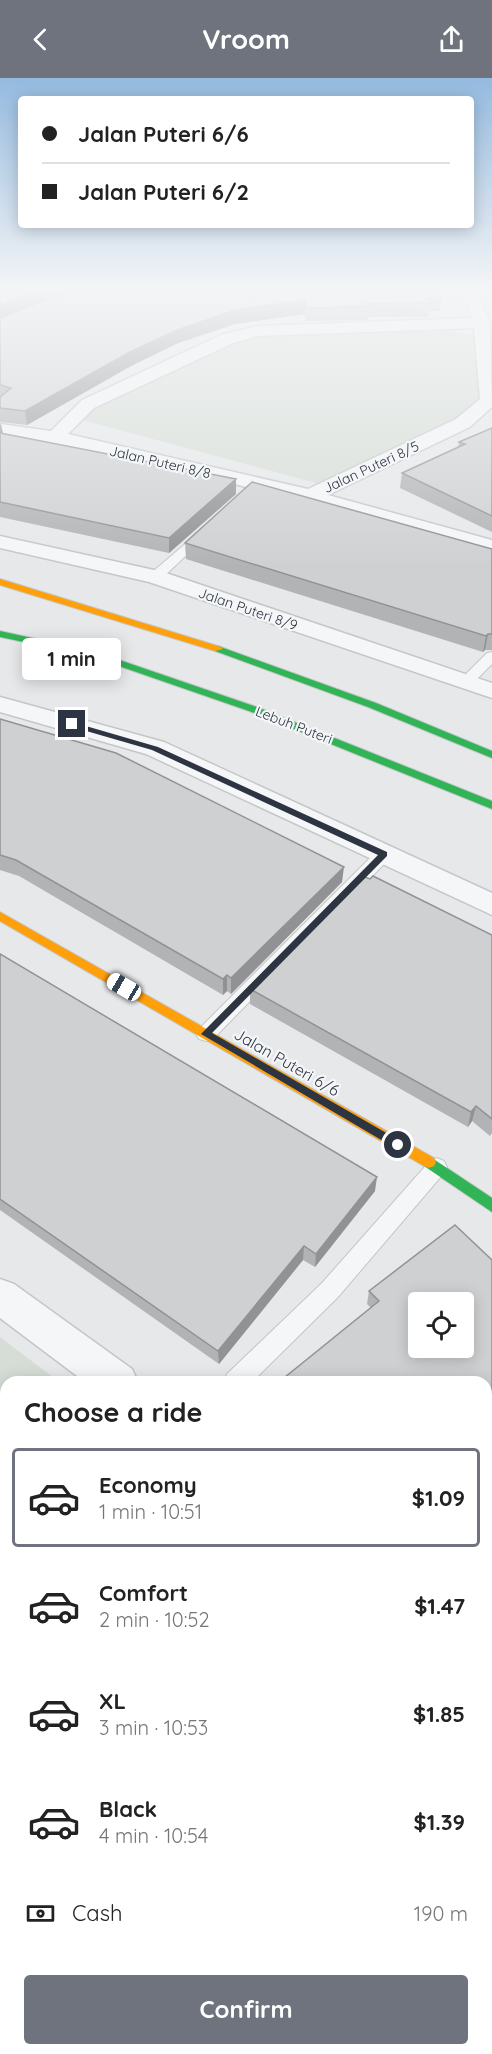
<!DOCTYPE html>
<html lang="en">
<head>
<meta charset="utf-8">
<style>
  :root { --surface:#fff; --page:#f6f6f6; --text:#222; --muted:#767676; --line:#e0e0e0; --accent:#6e737d }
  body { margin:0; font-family:Quicksand,sans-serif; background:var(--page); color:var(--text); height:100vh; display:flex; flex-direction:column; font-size:22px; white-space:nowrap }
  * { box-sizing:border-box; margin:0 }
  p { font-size:20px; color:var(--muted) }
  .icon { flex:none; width:33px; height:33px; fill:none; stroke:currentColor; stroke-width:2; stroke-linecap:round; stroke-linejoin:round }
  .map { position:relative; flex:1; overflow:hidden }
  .drawer { position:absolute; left:0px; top:1298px; width:492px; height:680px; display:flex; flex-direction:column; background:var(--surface); border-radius:18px 18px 0 0; box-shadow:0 3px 15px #0003 }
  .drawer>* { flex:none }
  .top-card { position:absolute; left:18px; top:18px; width:456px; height:132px; border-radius:6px; box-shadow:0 3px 15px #0003; display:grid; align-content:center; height:132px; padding:0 24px; background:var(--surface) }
  .tools { position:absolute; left:408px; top:1214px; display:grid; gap:12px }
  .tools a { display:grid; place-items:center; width:66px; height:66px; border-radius:6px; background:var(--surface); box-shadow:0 3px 15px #0003; font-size:30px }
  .end { position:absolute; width:27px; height:27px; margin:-14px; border:8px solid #2d3442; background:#fff; box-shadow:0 0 0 3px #fff }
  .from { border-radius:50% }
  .bubble { position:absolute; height:42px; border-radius:6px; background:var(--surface); box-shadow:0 3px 15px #0003; font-size:20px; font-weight:700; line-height:42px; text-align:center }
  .car { position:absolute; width:18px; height:36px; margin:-18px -9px; border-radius:8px; box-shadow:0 0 4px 2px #0007; background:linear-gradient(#fff 24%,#345 0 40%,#fff 0 76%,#345 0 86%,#fff 0) }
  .top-card b { display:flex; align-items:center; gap:21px; height:57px; font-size:22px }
  .top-card b+b { border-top:2px solid var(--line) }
  .top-card i { width:15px; height:15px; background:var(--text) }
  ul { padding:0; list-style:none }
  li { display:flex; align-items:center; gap:18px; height:99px; margin:0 12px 9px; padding:0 12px; border:3px solid transparent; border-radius:6px }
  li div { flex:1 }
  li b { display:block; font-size:22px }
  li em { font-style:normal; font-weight:700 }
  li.selected { border-color:var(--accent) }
  li>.icon { width:54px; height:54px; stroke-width:1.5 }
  h2 { padding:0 24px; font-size:27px; line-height:72px }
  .pay { display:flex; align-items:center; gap:15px; height:66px; padding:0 24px; font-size:22px }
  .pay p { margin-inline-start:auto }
  .cta { display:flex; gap:12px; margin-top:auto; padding:12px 24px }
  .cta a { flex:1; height:69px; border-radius:6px; background:var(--accent); color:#fff; font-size:24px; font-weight:700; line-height:69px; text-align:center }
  header { display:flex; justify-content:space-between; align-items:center; height:78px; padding:0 24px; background:var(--accent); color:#fff; font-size:27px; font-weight:700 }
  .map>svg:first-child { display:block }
  .green { fill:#d6ddd6 }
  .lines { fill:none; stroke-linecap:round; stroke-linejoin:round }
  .lane-casing { stroke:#c4c6c8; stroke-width:2 }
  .street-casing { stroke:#c4c6c8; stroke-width:3 }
  .fast-casing { stroke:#c4c6c8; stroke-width:2 }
  .slow-casing { stroke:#c4c6c8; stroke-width:2 }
  .lane { fill:#f5f6f7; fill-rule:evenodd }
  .street { fill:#f5f6f7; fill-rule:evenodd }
  .fast { fill:#30b455; fill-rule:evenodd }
  .slow { fill:#ff9f0a; fill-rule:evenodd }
  .wall { fill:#b1b3b5 }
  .shaded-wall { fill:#909293 }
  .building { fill:#ced0d2; stroke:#909293; stroke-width:1.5; fill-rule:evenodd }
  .route { fill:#2d3442 }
  .labels { text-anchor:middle; stroke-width:4.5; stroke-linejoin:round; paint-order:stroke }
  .far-street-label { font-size:14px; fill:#2d3442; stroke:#f4f6f8 }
  .street-label { font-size:16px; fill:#2d3442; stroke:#f4f6f8 }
</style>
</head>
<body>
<header><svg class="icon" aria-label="back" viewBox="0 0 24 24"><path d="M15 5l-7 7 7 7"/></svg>Vroom<svg class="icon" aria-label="share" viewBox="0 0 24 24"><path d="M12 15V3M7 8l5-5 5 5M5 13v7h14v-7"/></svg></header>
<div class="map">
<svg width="492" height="1976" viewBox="0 0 492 1976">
  <rect width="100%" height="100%" fill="#e6e8ea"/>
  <path class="green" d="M446,251L474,258L481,321L453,344L320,406L82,342L89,332L249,257Z
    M0,1259L58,1303L6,1304V1971H49L44,1976H0Z"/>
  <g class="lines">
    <defs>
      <path id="lane" d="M204,450L208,451V457L160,502H150V496Z
        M492,574V586L473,605H463L461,602L463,599L487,575Z
        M384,770L392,776L390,780L213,961L206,963L199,961L196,956L199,951L378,772Z
        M437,1080L444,1083L447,1089L444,1095L338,1219L252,1304H223L227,1296L322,1205L430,1083Z"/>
      <path id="street" d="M461,213H477L490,245L492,329L470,349L328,417L492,462V475C329,435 168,379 0,358V346L51,353L82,322L221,257L258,248L472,240ZM474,250L480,321L456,341L308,411L68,356L94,330L233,265L258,258Z
        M0,458L163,494L492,605V620L149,504L0,470Z
        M0,619L164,664L492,815V837L146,676L0,634Z
        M0,1201L14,1206L132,1291L138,1304H85L0,1240Z
        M486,1667L492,1669V1723L486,1720Z
        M100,1971H159L157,1976H98Z"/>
      <path id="fast" d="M0,553L96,574L257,629L492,723V731L249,633L90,578L0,559Z
        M218,568L376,625L492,673V680L368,629L215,573L213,571Z
        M429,1078L492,1120V1134L424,1088L422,1084L424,1080Z"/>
      <path id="slow" d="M0,501L221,569L223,571L215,573L0,507Z
        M0,834L434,1080L436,1084L434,1088L429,1090L424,1088L0,843Z"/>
    </defs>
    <use href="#lane" class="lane-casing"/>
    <use href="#street" class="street-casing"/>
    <use href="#fast" class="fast-casing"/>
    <use href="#slow" class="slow-casing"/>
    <use href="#lane" class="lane"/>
    <use href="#street" class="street"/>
    <use href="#fast" class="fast"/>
    <use href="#slow" class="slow"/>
  </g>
  <path class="wall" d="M0,213L442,220L440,233H429L428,239H368V242L305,243V236L235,246L178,265L131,288L27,347L0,344Z
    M0,346L3,355L236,416L169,475L0,439Z
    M492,350V454L400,410L402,395L458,369L459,364Z
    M185,465L492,471V572H485L483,574L186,481Z
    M0,641L342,804L231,916L227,913L223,917L19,798L0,792Z
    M492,857V1055L490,1058L472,1043L468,1049L250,926V911Z
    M0,876L375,1113L315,1189L303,1182L219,1286L0,1132Z
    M492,1182V1577L486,1570V1304L371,1230L367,1226L369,1213Z"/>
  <path class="shaded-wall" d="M34,213H68L0,241V227Z
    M305,222V236L235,246L178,265L131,288L27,347L25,333L130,274L177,252L235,232Z
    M1,346L4,361L0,363V347Z
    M236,401V416L169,475V460Z
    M488,556L485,572L483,574L486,558Z
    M344,789L342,804L231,916V900Z
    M227,897V913L223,917V901Z
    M476,1028L472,1043L468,1049L471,1034Z
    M377,1099L375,1113L315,1189L316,1176Z
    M304,1168L303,1182L219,1286L218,1273Z"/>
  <path class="building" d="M0,213H34L0,227Z
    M67,213H439L442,220H428L430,225L368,226L369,228L320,230H306L305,222L235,232L177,252L130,274L25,333L0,330V319L11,310L0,307V240Z
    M492,350V438L402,395L465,366L459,364Z
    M0,355L236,401L169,460L0,424Z
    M252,404L492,471V556H488L486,558L185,465Z
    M0,641L116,675L344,789L231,900L227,897L223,901L16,782L0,777Z
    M362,798L370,801L373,798L492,857V1041L476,1028L471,1034L250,911Z
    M0,876L377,1099L316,1176L304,1168L218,1273L0,1121Z
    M455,1147L492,1182V1563L486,1556V1304H279L379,1223L369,1213ZM418,1224H464V1269H418Z
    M486,1844L492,1852V1976H267L271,1971H486Z"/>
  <linearGradient id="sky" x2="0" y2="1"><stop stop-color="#94badf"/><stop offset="0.43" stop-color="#f4f5f6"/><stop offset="1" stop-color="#f4f5f6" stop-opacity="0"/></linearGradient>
  <rect width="492" height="490" fill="url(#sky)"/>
  <path class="route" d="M72,644L158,669L387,774V778L212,955L402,1064V1070H395L201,956L378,777L152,672L69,648Z"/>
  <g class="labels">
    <g class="far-street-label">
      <text transform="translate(160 384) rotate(13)" y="5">Jalan Puteri 8/8</text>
      <text transform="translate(371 389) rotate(-25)" y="5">Jalan Puteri 8/5</text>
      <text transform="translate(248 531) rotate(19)" y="5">Jalan Puteri 8/9</text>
      <text transform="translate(294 647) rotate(21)" y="5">Lebuh Puteri</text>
    </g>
    <g class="street-label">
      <text transform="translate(287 984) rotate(30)" y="6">Jalan Puteri 6/6</text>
    </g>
  </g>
</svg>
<div class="tools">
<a><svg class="icon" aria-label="locate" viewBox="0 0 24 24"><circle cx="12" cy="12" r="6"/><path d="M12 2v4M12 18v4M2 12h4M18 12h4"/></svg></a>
</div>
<i class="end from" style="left:398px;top:1067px"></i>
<i class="end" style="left:72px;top:646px"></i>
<div class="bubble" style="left:22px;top:560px;width:99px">1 min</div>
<i class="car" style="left:124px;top:909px;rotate:300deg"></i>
<div class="top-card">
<b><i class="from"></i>Jalan Puteri 6/6</b>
<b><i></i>Jalan Puteri 6/2</b>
</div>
<section class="drawer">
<h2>Choose a ride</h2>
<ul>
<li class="selected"><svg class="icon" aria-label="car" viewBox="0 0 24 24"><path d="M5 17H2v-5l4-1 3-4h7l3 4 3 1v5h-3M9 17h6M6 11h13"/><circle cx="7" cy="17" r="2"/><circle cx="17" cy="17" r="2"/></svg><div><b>Economy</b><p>1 min · 10:51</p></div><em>$1.09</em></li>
<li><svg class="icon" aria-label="car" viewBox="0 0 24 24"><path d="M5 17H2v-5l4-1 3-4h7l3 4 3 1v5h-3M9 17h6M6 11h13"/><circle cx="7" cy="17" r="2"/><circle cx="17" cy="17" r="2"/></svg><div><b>Comfort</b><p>2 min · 10:52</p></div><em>$1.47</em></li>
<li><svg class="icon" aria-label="car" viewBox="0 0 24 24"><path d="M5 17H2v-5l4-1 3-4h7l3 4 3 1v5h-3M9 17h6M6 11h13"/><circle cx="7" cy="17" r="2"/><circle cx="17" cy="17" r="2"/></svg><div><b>XL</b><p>3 min · 10:53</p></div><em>$1.85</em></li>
<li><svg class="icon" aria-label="car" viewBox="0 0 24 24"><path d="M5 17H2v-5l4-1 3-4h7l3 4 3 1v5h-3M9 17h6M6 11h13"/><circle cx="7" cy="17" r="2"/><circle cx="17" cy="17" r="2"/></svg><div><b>Black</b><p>4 min · 10:54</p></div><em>$1.39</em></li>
</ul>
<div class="pay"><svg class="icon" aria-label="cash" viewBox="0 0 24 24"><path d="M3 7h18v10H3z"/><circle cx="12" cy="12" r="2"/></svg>Cash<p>190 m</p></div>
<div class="cta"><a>Confirm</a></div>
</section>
</div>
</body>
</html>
